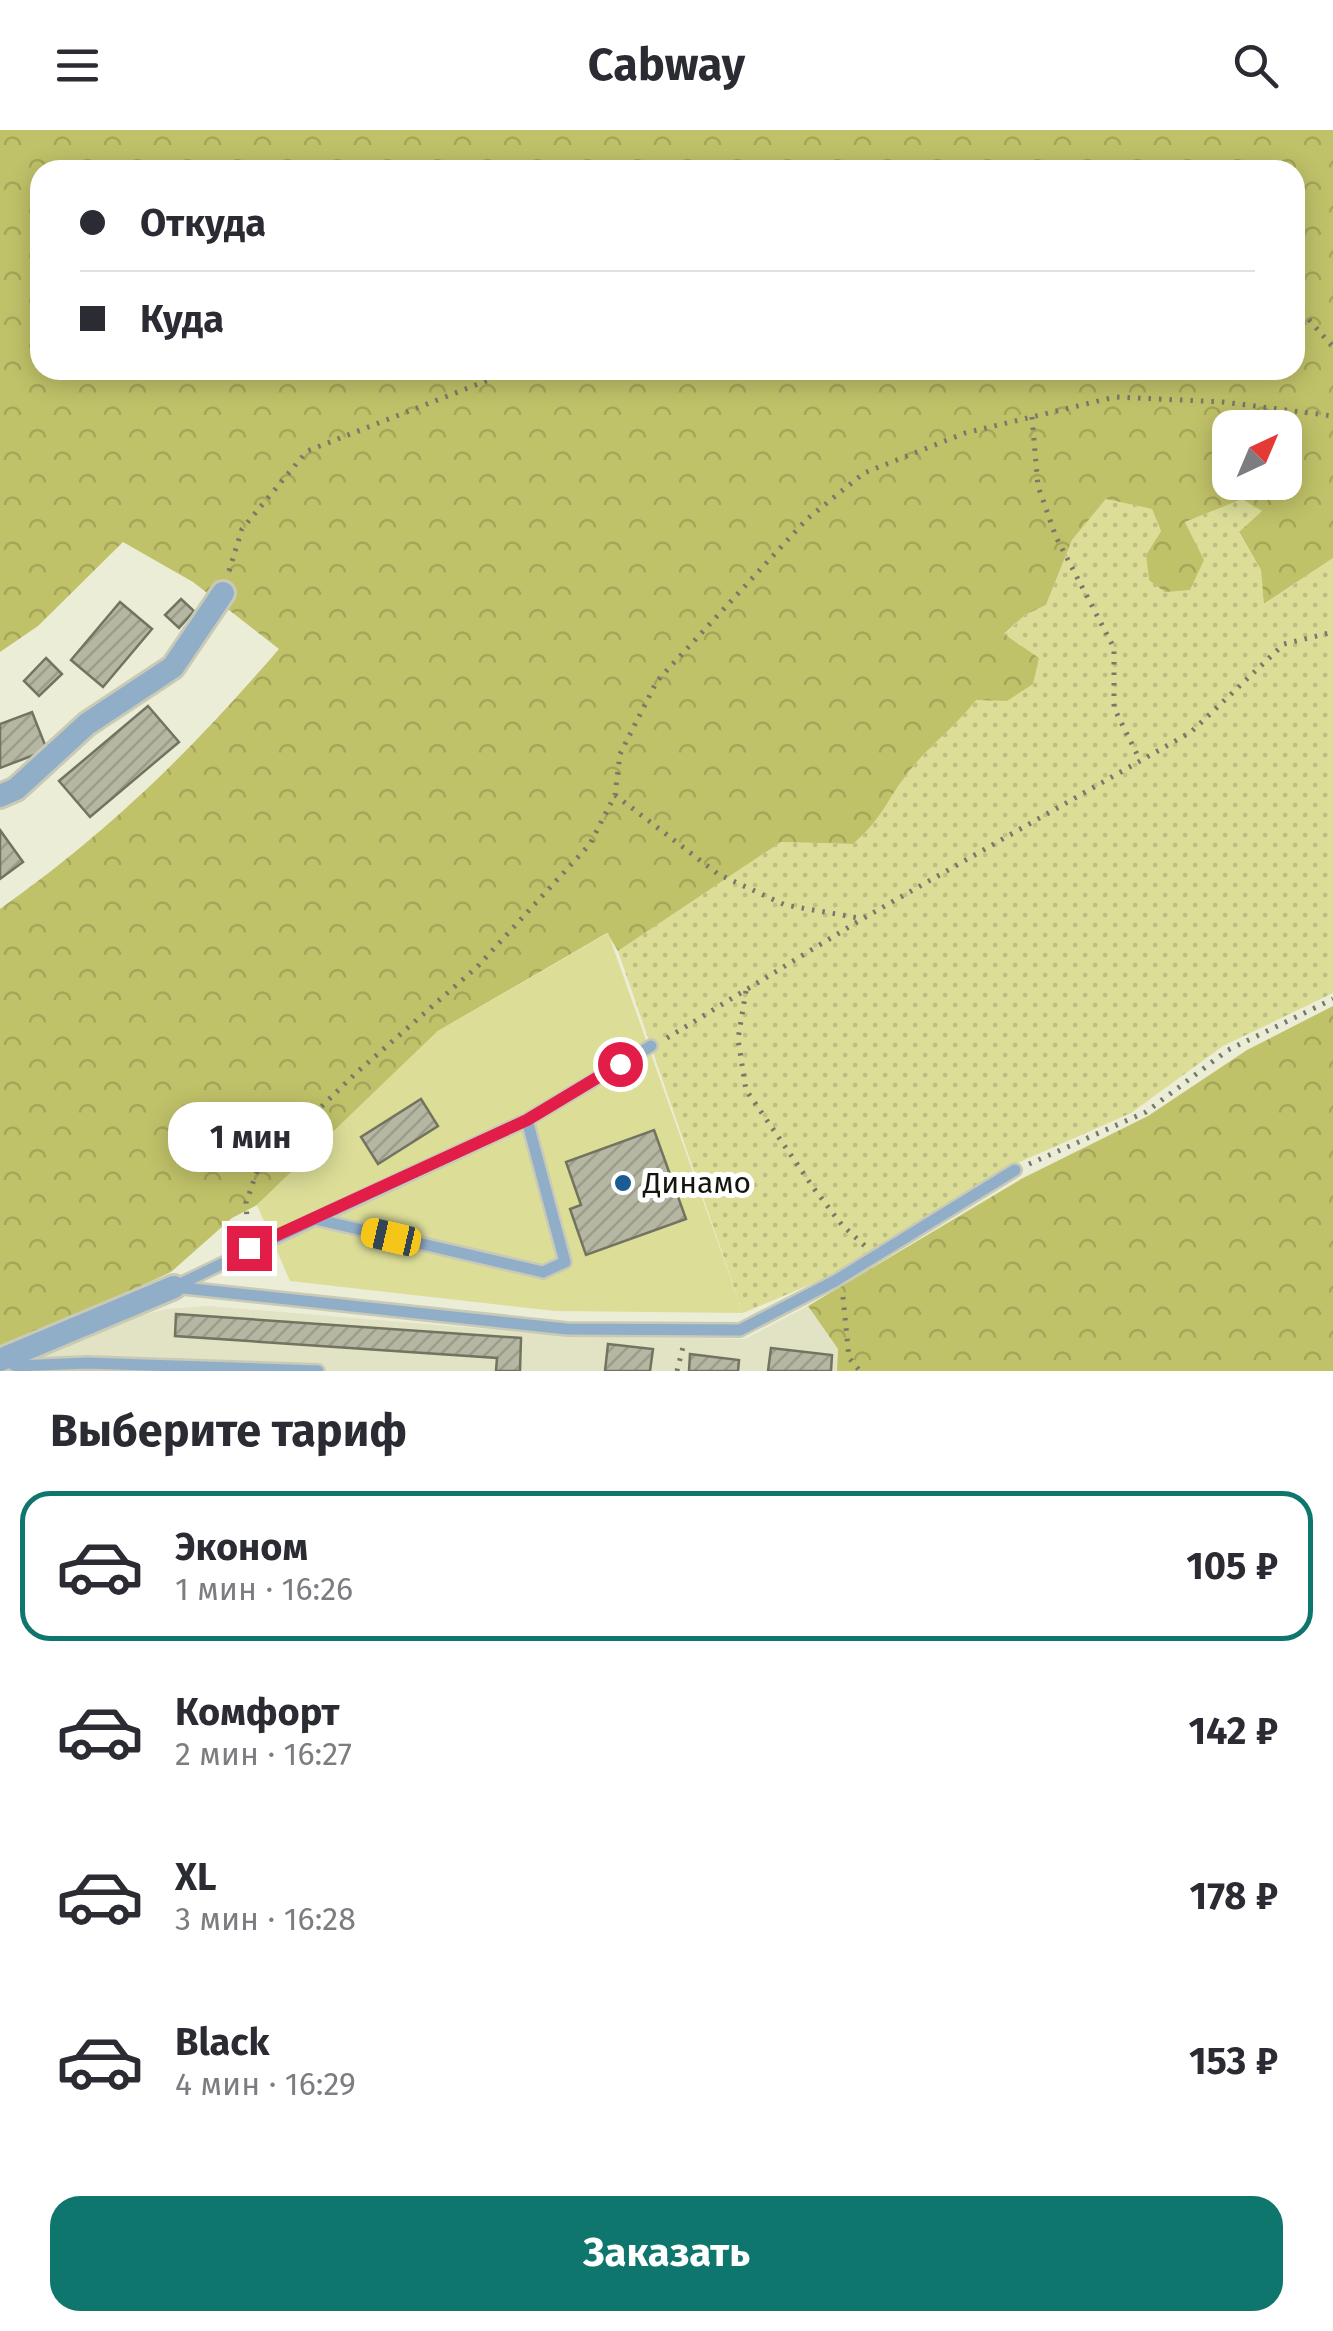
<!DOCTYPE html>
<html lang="ru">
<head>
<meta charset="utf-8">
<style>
  :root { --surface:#fff; --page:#f7f7f7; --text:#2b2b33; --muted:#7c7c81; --line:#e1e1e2; --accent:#0f766e }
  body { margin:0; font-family:"Fira Sans",sans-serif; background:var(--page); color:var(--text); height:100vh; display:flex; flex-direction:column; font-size:38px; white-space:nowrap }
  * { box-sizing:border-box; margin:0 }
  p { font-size:32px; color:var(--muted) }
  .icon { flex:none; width:55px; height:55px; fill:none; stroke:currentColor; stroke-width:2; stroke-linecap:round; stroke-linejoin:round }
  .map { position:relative; height:1241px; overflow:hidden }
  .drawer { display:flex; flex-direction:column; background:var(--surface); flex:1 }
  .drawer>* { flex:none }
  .banner { position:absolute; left:30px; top:30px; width:1275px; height:220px; border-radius:30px; box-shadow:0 5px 25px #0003; display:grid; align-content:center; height:220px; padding:0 50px; background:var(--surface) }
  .needle { width:65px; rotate:44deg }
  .tools { position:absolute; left:1212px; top:280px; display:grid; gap:20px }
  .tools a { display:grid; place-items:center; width:90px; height:90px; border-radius:20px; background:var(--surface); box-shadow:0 5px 25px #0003; font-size:50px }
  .end { position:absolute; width:45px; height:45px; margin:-22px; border:12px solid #e11d48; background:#fff; box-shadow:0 0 0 5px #fff }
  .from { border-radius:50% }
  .bubble { position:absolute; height:70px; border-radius:30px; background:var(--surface); box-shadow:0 5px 25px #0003; font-size:32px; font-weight:700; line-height:70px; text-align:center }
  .car { position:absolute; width:30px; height:60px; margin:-30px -15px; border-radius:12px; box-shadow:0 0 8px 2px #0007; background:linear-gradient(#f5c518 24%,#345 0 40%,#f5c518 0 76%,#345 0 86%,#f5c518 0) }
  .banner b { display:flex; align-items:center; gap:35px; height:95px; font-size:38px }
  .banner b+b { border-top:2px solid var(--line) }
  .banner i { width:25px; height:25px; background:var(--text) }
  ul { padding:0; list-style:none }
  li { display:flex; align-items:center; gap:30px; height:150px; margin:0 20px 15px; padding:0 30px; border:5px solid transparent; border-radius:30px }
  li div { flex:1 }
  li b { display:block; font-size:38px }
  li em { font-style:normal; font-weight:700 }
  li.active { border-color:var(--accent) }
  li>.icon { width:90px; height:90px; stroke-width:1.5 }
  h2 { padding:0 50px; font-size:45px; line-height:120px }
  .cta { display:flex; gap:20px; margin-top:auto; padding:20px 50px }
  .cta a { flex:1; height:115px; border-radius:30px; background:var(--accent); color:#fff; font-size:40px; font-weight:700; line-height:115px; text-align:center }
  header { display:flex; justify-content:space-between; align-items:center; height:130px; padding:0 50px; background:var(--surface); font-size:45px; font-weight:700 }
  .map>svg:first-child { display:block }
  .built { fill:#e1e3c4 }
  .grass { fill:url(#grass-dots) }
  .forest { fill:url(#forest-crowns); fill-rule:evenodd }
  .pitch { fill:#dcde98 }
  .building { fill:url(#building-hatch); stroke:#737460; stroke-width:2.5 }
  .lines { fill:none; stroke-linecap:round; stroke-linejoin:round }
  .lane-casing { stroke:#c9cab6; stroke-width:16 }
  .street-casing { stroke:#c9cab6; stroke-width:28 }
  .path { stroke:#77796a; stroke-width:5; stroke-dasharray:2.5 8; stroke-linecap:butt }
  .lane { stroke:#91aec9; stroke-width:11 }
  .street { stroke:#91aec9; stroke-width:22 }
  .route { stroke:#e11d48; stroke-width:12 }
  .poi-dot { fill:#1a5d92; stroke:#fff; stroke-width:4 }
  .labels { text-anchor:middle; stroke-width:10; stroke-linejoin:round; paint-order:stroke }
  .poi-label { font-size:30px; fill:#14150d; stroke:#fff; text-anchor:start }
</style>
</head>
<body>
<header><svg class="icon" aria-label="menu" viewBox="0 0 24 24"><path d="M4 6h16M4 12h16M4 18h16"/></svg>Cabway<svg class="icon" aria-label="search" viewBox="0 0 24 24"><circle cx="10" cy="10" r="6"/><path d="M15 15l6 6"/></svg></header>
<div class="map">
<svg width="1333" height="1241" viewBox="0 0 1333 1241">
  <defs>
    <pattern id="grass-dots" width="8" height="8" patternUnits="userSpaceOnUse" patternTransform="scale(2.5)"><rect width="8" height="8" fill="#dcde98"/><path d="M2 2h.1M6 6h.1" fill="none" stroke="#bcbe82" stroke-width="1.8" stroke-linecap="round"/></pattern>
    <pattern id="forest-crowns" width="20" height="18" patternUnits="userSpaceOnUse" patternTransform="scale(2.5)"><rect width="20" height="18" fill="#c0c269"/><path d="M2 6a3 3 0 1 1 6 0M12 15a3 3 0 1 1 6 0" fill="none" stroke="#a4a65a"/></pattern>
    <pattern id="building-hatch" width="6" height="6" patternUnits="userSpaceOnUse" patternTransform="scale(2.5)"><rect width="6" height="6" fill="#b6b7a2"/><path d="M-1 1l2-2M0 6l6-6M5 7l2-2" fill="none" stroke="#9c9c8a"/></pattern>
  </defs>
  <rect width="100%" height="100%" fill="#ebedd6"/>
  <path class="built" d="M208,1176L569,1206L745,1209L808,1176L838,1219L837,1241H0L117,1192L166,1179Z"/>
  <path class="grass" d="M1242,368L1262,381L1239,403L1261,440L1265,474L1333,428V863L1223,916L1131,983L1013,1035L872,1122L821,1150L743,1183L618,821L781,712L853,714C885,686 887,667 911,639C931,614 956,596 976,569L1007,571L1021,515L1004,505L1025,485L1046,475L1072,410L1106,369L1152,379L1161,401L1146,425L1149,449L1165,462L1196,414L1185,392Z"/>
  <path class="forest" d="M0,0H1333V428L1264,474L1261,440L1239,402L1262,381L1242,369L1185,392L1204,430L1190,460L1165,462L1149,450L1146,425L1161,401L1152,379L1106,369L1072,410L1046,475L1025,485L1004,504L1039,528L1033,554L1007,571L976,570C956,596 931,614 911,639C887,668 885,686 853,714L781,712L618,821L607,803L438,901L257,1075L232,1088L171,1142L0,1221V779C111,700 191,621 279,519L193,452L123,412L38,496L0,522ZM40,40H1295V240H40ZM1230,298H1285V352H1230Z
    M1333,876V1241H837L838,1219L808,1176L1023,1048L1148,986L1247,920Z"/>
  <path class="pitch" d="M608,803L743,1183L555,1181L290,1151L257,1075L438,901Z"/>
  <path class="building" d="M181,469L194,481L179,498L165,485Z
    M120,472L152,499L103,557L71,530Z
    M46,528L62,544L39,566L24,551Z
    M148,576L179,612L90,687L59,651Z
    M32,582L47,620L0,638V594Z
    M0,700L23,732L0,749Z
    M421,969L438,996L378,1034L361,1007Z
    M654,1000L686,1089L586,1125L570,1079L581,1075L566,1032Z
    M176,1184L521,1208L520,1241H496L497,1228L175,1206Z
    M608,1214L653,1219L650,1241H605Z
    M771,1218L832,1225L831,1241H768Z
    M690,1224L739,1230L738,1241H689Z"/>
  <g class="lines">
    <defs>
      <path id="lane" d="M527,990L651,916
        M174,1157L567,1199L740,1200L835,1151L1015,1040
        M174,1157L315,1089L543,1142L565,1132L527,990L315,1089
        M3,1228L16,1236L87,1233L318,1241"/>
      <path id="street" d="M0,666L16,659L87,594L173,537L223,463
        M0,1230L174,1157"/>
    </defs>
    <use href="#lane" class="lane-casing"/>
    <use href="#street" class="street-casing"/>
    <path class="path" d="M1295,174L1333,217
      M1032,287L1038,356L1056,407L1114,518V578L1140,630
      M229,441L242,399L307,321L514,240
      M615,665L718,744L785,775L859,788
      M746,861L738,909L746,960L815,1060L842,1095L865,1116
      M667,908L862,789L1191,602L1284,514L1333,502
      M1029,1034L1146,982L1228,920L1333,869
      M248,1105L246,1073L258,1038L355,944L477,837L590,714L615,665L620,624L657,551L807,389L864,343L965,303L1115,267L1223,272L1333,286
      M843,1167L849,1228L860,1241
      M677,1241L683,1217"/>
    <use href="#lane" class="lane"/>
    <use href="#street" class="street"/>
  </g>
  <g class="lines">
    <path class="route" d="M249,1118L527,990L620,934"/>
  </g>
  <circle class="poi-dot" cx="623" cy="1053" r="10"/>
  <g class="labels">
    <g class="poi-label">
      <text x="643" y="1063">Динамо</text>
    </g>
  </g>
</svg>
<div class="tools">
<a><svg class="needle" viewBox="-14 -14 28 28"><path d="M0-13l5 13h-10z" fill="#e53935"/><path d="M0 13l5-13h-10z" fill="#7c7c81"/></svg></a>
</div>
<i class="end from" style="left:620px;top:934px"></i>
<i class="end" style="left:249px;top:1118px"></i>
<div class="bubble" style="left:168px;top:972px;width:165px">1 мин</div>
<i class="car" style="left:391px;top:1107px;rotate:283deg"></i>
<div class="banner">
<b><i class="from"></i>Откуда</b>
<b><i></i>Куда</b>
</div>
</div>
<section class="drawer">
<h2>Выберите тариф</h2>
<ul>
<li class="active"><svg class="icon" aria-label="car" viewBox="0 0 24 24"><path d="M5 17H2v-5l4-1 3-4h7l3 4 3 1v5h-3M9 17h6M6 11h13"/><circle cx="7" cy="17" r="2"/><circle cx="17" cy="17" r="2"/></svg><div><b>Эконом</b><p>1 мин · 16:26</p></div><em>105 ₽</em></li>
<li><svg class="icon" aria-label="car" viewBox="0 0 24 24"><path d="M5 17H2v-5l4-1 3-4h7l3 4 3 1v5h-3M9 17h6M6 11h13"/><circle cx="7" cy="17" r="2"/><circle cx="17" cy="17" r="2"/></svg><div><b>Комфорт</b><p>2 мин · 16:27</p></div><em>142 ₽</em></li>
<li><svg class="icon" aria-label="car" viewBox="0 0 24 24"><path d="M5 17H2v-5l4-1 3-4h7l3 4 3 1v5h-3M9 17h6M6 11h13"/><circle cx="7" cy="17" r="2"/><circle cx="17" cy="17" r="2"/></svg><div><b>XL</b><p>3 мин · 16:28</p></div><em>178 ₽</em></li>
<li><svg class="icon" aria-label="car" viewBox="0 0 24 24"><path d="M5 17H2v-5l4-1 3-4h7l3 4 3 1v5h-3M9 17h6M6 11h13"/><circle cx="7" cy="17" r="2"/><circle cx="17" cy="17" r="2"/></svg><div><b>Black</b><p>4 мин · 16:29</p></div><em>153 ₽</em></li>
</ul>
<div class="cta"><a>Заказать</a></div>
</section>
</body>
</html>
